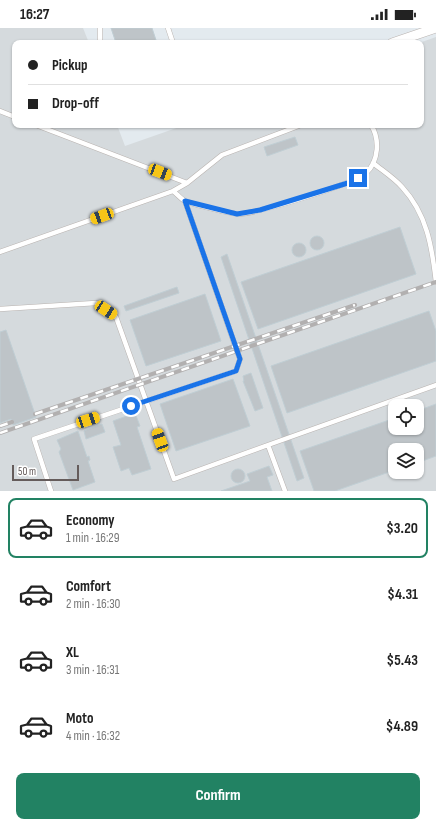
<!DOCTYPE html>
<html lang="en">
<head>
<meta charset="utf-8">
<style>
  :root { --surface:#fff; --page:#f6f6f6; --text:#222; --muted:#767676; --line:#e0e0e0; --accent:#228263 }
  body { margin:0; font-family:"Sofia Sans Condensed",sans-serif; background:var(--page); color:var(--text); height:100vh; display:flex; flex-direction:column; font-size:15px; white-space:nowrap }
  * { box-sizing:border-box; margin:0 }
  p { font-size:13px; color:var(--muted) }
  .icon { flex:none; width:22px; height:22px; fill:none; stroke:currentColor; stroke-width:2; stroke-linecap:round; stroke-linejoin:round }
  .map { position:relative; height:463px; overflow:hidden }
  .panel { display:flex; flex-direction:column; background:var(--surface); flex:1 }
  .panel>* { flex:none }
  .guide { position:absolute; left:12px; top:12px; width:412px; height:88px; border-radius:8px; box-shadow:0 1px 3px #0004; display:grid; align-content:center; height:88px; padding:0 16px; background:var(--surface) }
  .controls { position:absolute; left:388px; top:371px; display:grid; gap:8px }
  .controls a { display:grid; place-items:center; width:36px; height:36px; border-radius:8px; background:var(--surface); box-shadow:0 1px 3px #0004; font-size:20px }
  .scale { position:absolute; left:12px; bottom:10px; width:67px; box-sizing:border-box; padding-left:4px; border:2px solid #655c5b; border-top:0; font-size:11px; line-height:14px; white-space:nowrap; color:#655c5b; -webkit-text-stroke:3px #fff; paint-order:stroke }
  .end { position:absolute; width:18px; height:18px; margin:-9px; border:5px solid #1a73e8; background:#fff; box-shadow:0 0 0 2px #fff }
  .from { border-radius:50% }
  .car { position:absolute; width:12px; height:24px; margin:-12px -6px; border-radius:5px; box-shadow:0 0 3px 1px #0007; background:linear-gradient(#f5c518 24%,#345 0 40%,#f5c518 0 76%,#345 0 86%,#f5c518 0) }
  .guide b { display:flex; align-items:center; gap:14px; height:38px; font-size:15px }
  .guide b+b { border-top:1px solid var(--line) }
  .guide i { width:10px; height:10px; background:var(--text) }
  ul { padding:7px 0 0; list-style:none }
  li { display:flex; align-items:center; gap:12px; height:60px; margin:0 8px 6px; padding:0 8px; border:2px solid transparent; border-radius:8px }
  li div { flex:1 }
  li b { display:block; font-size:15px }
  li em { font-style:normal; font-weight:700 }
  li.active { border-color:var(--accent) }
  li>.icon { width:36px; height:36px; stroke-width:1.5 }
  .button { display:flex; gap:8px; margin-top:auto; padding:8px 16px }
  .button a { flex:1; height:46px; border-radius:8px; background:var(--accent); color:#fff; font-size:16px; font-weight:700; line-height:46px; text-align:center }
  .status { display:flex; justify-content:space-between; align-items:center; height:28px; padding:0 20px; background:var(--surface); direction:ltr }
  .status svg { height:11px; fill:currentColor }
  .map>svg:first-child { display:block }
  .industrial { fill:#d5dadd; fill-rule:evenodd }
  .building { fill:#bec4c8; stroke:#c0ced4 }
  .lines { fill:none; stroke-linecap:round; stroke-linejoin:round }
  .service-casing { stroke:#b9b3b0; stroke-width:5.5 }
  .minor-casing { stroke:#b9b3b0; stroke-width:10 }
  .service { stroke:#fff; stroke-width:4.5 }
  .minor { stroke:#fff; stroke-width:9 }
  .rail-casing { stroke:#b2b0b0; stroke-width:4 }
  .rail { stroke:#fff; stroke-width:2.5; stroke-dasharray:8; stroke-linecap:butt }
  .route { stroke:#1a73e8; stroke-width:5 }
</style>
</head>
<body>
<div class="status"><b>16:27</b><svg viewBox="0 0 49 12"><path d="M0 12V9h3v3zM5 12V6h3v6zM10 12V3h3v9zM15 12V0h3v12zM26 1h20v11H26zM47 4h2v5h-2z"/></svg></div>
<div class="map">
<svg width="436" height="463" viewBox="0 0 436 463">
  <rect width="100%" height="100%" fill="#e3eaef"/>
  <path class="industrial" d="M0,0H83L89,15H15V97H117L125,118L185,97H421V15H419L436,9V463H0ZM395,378H417V400H395ZM395,422H417V444H395Z"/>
  <path class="building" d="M111,0H152L157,15H116Z
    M295,109L298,117L267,128L264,119Z
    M400,199L416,246L258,301L241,254Z
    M310 215a7 7 0 1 1 14 0a7 7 0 1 1-14 0Z
    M292 222a7 7 0 1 1 14 0a7 7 0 1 1-14 0Z
    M227,226L304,450L297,453L221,229Z
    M177,259L179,265L126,283L124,278Z
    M205,266L221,313L146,338L130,292Z
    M429,283L436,303V333L287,385L271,338Z
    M6,302L36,389L13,397L11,391L0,395V304Z
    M251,345L263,380L255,383L243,353H244L243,348Z
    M233,351L250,398L176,423L160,376Z
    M436,376V428L417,435V422H395V442L335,463H314L300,423L395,390V400H417V383Z
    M135,385L140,398L137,399L151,441L132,447L129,440L121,443L113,419L121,417L113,393Z
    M102,396L105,404L86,411L84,403Z
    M78,403L87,429L89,428L90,432L88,433L95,454L73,462L59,424L61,421L57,412Z
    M269,438L273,447L267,449L272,463H221L250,453L247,446Z
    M231 448a7 7 0 1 1 14 0a7 7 0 1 1-14 0Z"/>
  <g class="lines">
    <defs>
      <path id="service" d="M100,0V15
        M168,0L173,15
        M0,83L15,89
        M36,97L187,155
        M373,135C383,143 394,150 402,159C427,186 432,219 436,254
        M173,163C177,166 181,171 185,173C192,176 232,186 239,186C257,185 354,156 366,145C379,133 380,111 371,97
        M0,224L173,163L187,155L222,127L301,97
        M0,281L96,275L116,289L174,451L268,417L285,463
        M268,417L436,357
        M51,463L34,411L236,343L240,331L237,323L185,173"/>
      <path id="minor" d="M392,15L436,0"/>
    </defs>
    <use href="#service" class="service-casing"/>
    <use href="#minor" class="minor-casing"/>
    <use href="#service" class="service"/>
    <use href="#minor" class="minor"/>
    <defs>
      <path id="rail" d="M35,386L355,277
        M0,398L12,394
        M0,405L436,254"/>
    </defs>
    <use href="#rail" class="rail-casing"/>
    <use href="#rail" class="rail"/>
  </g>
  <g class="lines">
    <path class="route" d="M131,378L236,343L240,331L185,173L237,186L260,182L351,154L358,150"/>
  </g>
</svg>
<div class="controls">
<a><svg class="icon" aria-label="locate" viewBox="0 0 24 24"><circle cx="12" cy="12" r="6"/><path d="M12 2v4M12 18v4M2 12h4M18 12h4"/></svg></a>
<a><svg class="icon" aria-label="layers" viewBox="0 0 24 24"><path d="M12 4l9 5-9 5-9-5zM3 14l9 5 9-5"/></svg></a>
</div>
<div class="scale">50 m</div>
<i class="end from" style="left:131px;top:378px"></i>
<i class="end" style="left:358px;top:150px"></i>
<i class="car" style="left:160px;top:144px;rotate:111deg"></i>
<i class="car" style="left:102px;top:188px;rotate:250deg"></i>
<i class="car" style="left:106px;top:282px;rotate:123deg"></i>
<i class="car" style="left:88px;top:392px;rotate:72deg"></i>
<i class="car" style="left:160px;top:412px;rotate:340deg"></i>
<div class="guide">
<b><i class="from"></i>Pickup</b>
<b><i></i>Drop-off</b>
</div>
</div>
<section class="panel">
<ul>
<li class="active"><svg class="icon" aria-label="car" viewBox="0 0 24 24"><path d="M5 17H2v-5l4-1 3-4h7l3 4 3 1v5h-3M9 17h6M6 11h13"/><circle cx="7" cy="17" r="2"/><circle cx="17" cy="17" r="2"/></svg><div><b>Economy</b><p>1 min · 16:29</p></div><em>$3.20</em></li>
<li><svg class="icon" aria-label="car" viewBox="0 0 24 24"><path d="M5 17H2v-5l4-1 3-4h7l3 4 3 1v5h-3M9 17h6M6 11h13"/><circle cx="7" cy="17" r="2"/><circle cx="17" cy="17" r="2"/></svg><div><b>Comfort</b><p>2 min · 16:30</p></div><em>$4.31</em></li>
<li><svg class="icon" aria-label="car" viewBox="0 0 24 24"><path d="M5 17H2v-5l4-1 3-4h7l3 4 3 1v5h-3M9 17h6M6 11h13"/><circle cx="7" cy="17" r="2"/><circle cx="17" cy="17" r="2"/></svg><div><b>XL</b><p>3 min · 16:31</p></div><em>$5.43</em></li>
<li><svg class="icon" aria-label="car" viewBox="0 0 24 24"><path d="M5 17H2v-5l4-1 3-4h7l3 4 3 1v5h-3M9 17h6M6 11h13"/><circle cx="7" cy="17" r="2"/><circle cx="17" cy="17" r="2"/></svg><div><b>Moto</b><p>4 min · 16:32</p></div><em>$4.89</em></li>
</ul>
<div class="button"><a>Confirm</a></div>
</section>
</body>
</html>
